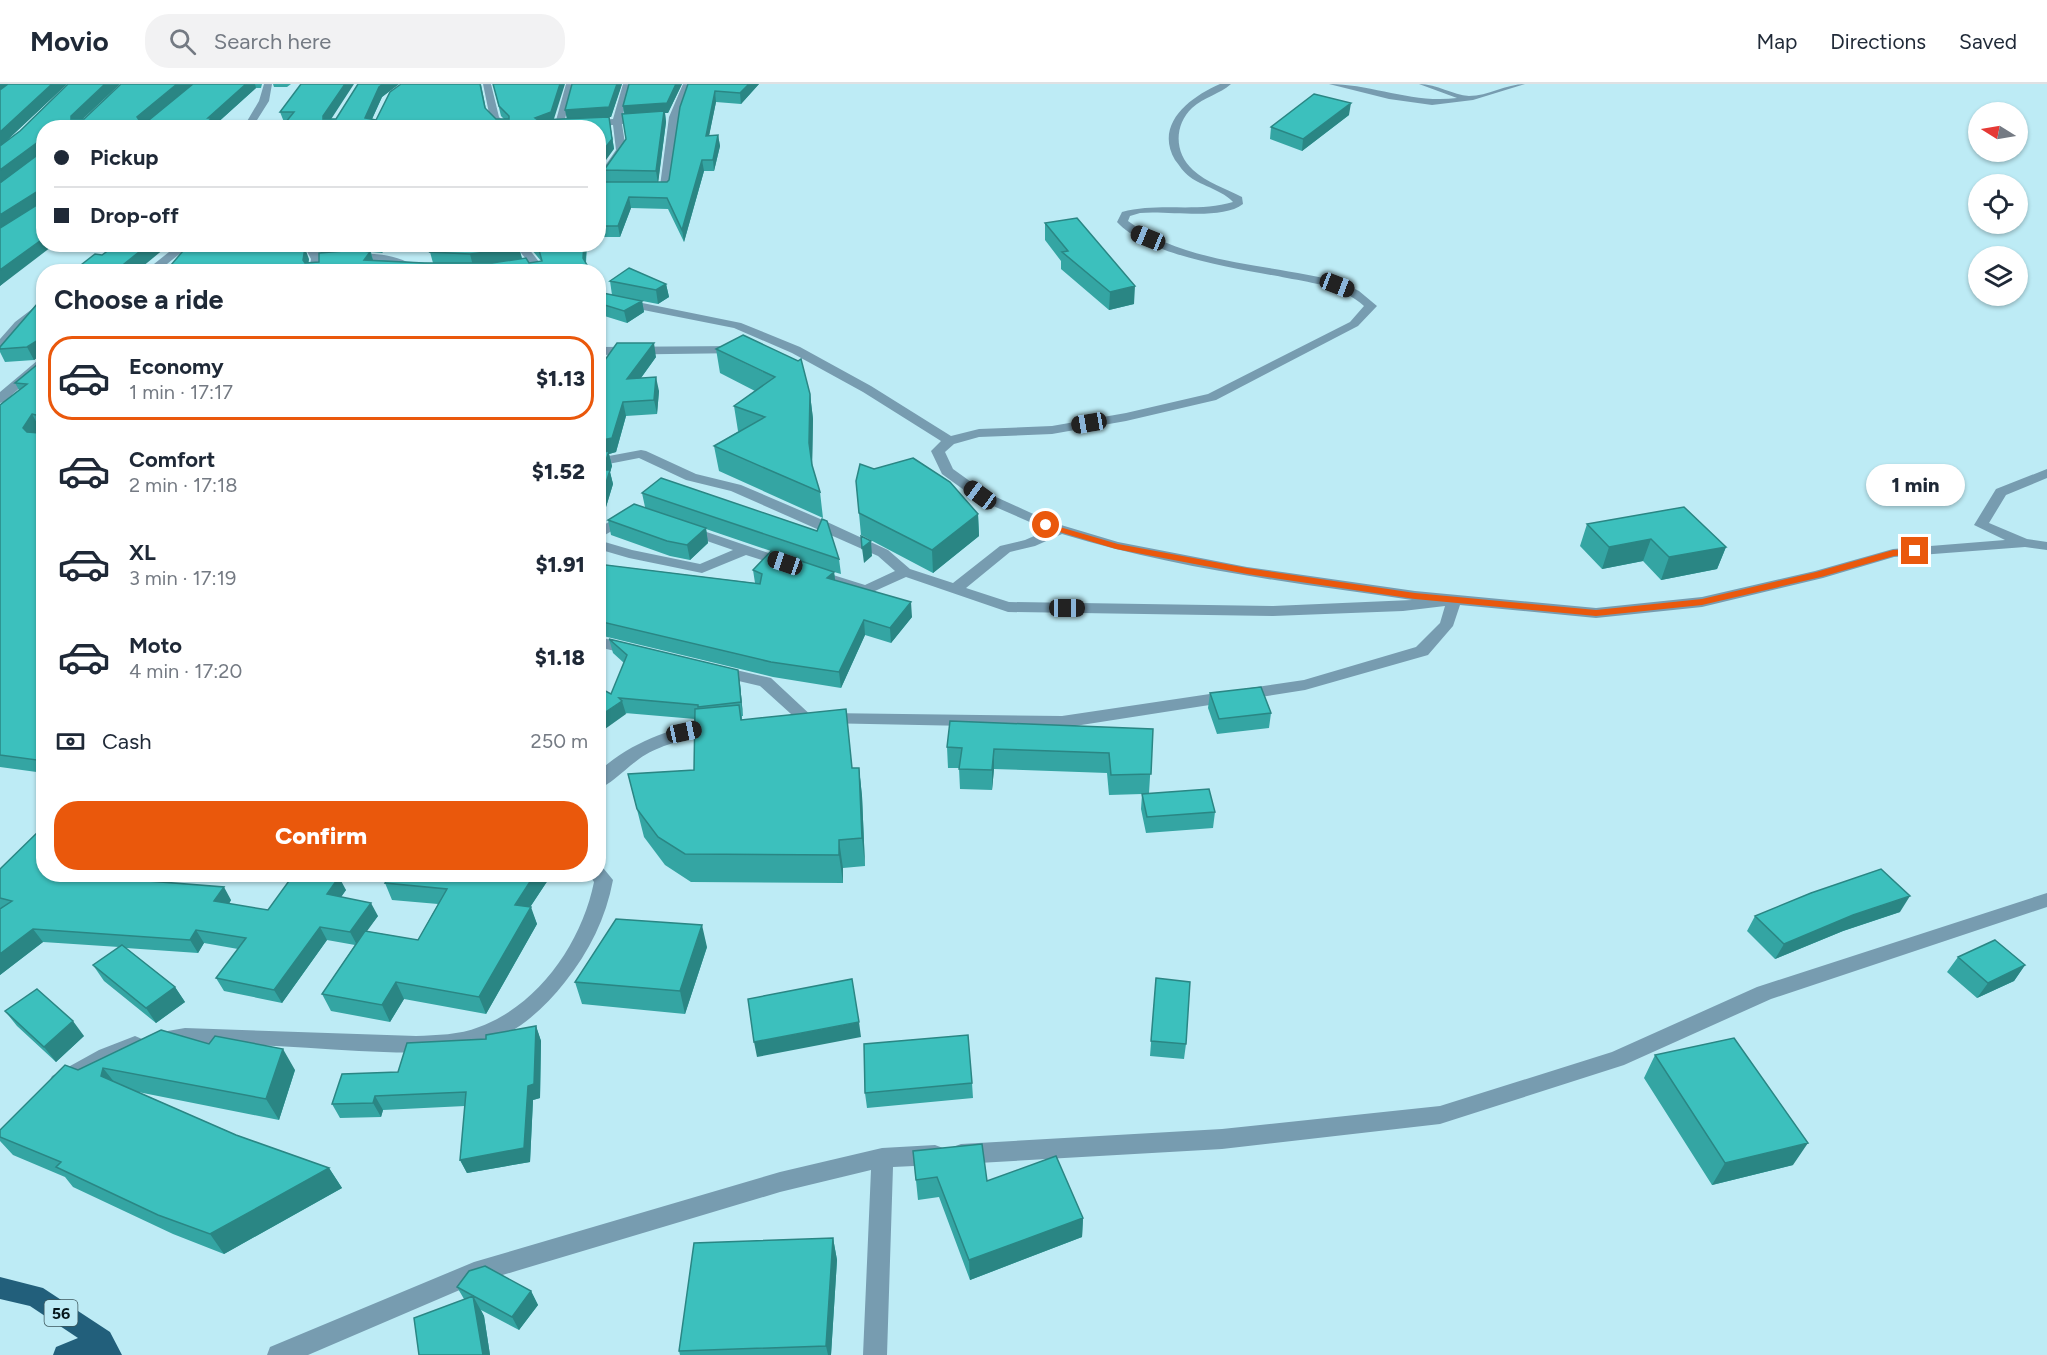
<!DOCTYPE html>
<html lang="en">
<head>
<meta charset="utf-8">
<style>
  :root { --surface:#fff; --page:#f2f2f3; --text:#1f2937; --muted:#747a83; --line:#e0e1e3; --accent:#ea580c }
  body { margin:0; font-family:Figtree,sans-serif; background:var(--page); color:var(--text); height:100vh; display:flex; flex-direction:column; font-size:22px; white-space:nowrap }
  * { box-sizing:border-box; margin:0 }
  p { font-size:20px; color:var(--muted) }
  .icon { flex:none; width:33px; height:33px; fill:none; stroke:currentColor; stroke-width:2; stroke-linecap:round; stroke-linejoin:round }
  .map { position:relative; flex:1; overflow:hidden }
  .sheet { position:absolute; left:36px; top:180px; width:570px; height:618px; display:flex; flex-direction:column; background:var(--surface); border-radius:24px; box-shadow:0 2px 4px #0004 }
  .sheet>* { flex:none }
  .top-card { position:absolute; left:36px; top:36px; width:570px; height:132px; border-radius:24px; box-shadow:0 2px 4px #0004; display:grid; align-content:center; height:132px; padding:0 18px; background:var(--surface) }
  .needle { width:39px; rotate:281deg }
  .controls { position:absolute; left:1968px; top:18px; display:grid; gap:12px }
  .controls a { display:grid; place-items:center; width:60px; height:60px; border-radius:50%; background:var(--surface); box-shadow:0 2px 4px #0004; font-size:30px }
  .end { position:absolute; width:27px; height:27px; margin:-14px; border:8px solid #ea580c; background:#fff; box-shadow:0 0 0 3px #fff }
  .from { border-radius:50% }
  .bubble { position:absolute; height:42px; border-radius:21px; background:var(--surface); box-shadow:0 2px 4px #0004; font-size:20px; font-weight:800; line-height:42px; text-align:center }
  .car { position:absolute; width:18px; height:36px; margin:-18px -9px; border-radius:8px; box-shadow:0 0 4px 2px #0007; background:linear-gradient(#222 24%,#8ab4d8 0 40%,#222 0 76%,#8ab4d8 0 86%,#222 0) }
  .top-card b { display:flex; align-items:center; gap:21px; height:57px; font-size:22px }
  .top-card b+b { border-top:2px solid var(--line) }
  .top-card i { width:15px; height:15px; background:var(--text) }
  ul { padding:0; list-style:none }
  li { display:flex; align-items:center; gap:18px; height:84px; margin:0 12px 9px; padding:0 6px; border:3px solid transparent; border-radius:24px }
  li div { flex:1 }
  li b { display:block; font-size:22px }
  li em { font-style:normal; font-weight:800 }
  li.active { border-color:var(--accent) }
  li>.icon { width:54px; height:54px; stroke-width:1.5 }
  h2 { padding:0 18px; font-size:27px; line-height:72px }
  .pay { display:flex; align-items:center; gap:15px; height:66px; padding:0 18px; font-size:22px }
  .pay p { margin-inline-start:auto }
  .action { display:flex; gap:12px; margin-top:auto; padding:12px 18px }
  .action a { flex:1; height:69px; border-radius:24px; background:var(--accent); color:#fff; font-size:24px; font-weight:800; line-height:69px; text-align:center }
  header { display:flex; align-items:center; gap:36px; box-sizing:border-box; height:84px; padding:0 30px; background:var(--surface); border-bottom:2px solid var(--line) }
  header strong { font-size:28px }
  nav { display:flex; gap:33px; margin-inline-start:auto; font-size:21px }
  .search { width:420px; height:54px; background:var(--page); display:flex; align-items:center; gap:15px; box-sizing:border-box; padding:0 21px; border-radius:24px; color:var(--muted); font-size:22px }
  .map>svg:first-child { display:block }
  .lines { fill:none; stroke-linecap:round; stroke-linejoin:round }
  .minor { fill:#779cb0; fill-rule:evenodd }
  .primary { fill:#225f7b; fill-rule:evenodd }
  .wall { fill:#34a5a3; fill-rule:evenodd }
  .shaded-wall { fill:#2a8684 }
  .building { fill:#3cc0bd; stroke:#2a8684; stroke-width:1.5; fill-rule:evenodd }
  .route { fill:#ea580c }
  .labels { text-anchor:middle; stroke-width:4.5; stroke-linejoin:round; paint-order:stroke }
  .shield { fill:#bdebf5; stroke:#3d575c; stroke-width:1.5 }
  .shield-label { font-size:16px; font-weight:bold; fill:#06171b }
</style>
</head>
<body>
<header>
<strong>Movio</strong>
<div class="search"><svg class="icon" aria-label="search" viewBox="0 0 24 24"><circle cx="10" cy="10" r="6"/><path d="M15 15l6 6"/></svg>Search here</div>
<nav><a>Map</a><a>Directions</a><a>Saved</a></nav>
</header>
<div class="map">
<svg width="2047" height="1271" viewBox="0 0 2047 1271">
  <rect width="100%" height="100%" fill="#bdebf5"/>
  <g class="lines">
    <path class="minor" d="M264,0H272L269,17L252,44H243L259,17Z
      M483,0H491L499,33L510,44H500L490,34Z
      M566,0H574L564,39L613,35L623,0H631L622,34L644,32L649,35L644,38L622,40L626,66L602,102L598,103V92L616,66L613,41L540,44L555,40Z
      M683,0H691L679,33L670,105L665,108L646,107V103L660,102L669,33Z
      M1220,0H1231C1220,10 1204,13 1192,24C1174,41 1174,69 1193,86C1206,98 1226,105 1242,113L1243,120C1221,137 1168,126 1140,129L1130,132L1128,137C1188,182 1272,179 1343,199L1359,207L1377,222L1358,242L1216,316L1126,337L1052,350L979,353L954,360L945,368L953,385L985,408L1051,438L1118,458L1247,483L1415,507L1596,524L1702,513L1815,487L1893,465L2005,456L1974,441L1996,405L2047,385V394L2006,411L1989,439L2027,455L2047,458V466L2025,463L1894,473L1823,494L1702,523L1596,534L1460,521L1453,542L1428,571L1305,606L1062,644L820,639L818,635L820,631L826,629L1062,632L1304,596L1416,563L1440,539L1445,522L1403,527L1273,532L1008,528L906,493L866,511L809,492L807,489L814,485L865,501L895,487L878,472L731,407L686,396L639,374L598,382V374L641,366L646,367L696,390L741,401L825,437L888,466L910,485L953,499L1000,462L1025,456L1048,446L975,414L942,390L931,367L941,357L863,308L792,269L734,244L598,217V210L741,239L800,263L871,302L951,352L979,345L1052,342L1126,329L1208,310L1350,238L1364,222C1343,203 1314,199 1287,194C1241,185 1149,173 1117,138L1122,128C1159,118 1197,129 1233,118C1224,107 1202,102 1190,93C1183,88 1180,82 1175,76C1154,40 1190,13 1220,0ZM1062,450C1176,485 1295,499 1412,516L1273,522L1009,518L966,504L1010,468L1035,462Z
      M1329,0C1372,0 1413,20 1457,14L1419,0C1437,0 1453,11 1469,12C1488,12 1506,0 1525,0L1473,16L1432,21L1389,15Z
      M179,160H192L157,188H144Z
      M303,160H314L320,171C347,170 393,164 416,184L410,187L383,178L361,175L321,178V188H309L311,175Z
      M514,160H525L540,179L542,188H531L529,179Z
      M44,216V225L23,242L4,266L0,267V255L15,238Z
      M739,262L745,266L743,269L598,271V263Z
      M44,271V282L4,318L0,319V308Z
      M629,427L634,428L636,431L634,434L598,455V444Z
      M686,441L792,477L794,480L787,484L746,471L702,489L629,474L598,465V456L632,466L700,480L733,466L681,448L679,445Z
      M598,553L638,562L640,566L632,571L598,563Z
      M719,582L771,594L815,635L813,639H801L760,602L713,591L711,587L713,583Z
      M716,637L722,639L724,643L722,647C694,655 671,656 645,671C631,679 611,701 598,705V688C631,658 672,643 716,637Z
      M598,783L604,785L613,796C606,834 589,868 565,898C546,922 523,944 495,955C451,972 405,969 359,967C295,964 227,956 163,964L156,961L153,955L156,949L185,944L416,952C437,951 459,951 479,943C539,921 582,858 594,798L589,790H598Z
      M2047,809V823L1771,915L1624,981L1440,1040L1222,1065L961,1080L953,1077L950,1070L953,1063L961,1060L1222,1045L1440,1022L1612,968L1757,903Z
      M135,952L142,955L145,961L142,967L113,978L66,1004L59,1007L52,1004L49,998L52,992L99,966Z
      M935,1061L943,1064L946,1071L943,1078L935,1081L893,1083L887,1271H863L871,1086L780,1108L476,1199L308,1271H267L270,1263L474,1178L780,1088L882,1064Z"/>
    <path class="primary" d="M0,1193L43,1204L110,1248L122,1271H53L56,1263L78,1254L30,1222L0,1215Z"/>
  </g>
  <path class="wall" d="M0,0H67L4,59L20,47L120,0L83,35L178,13L193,0H262L261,4H256L215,41L44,44V160L0,202Z
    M273,0H291L287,3H274Z
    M301,0L331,35H336L358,0H399L382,13L372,35L376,36L481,0L486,25L496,35H504L501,32L493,0L554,35H567L572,0H622L611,33H609L614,65L284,38L280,28Z
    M629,0H682L668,29H665L666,38L658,98H667L669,96L688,0H759L741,20L716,18L709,51H718L720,62L714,87H704L684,158L668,125L631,124L620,153H598V98H606L604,86L626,55L624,30L623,22Z
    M1349,31L1302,67L1270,55L1271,43Z
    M1045,139L1134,220L1109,226L1061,185V177L1045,156Z
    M316,160H388L382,169L371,168L373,176L433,179L430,168L519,164L522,174L529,179L541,177L527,160H587L586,179L165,188L309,175L308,179L319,178L321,168Z
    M610,197L666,200L669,213L658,220L632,215L642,217L644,228L627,239L598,230V208L612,211Z
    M44,212V269L34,276L5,278L0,268V263Z
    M716,265L810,310L813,335L812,382L820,408L823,434L719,387L714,362L739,347H738L734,322L755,307L720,289Z
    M656,273L641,294L659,307L657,330L626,332L616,368L609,370L612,382L610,388L613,400L606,423H598V275L605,276Z
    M44,275V689L0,683V321L19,306L15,299ZM39,343V349H35Z
    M856,397L978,430L979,452L933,489L861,451Z
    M642,409L839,475L841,490L834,488L835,496L912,533L891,559L865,551L841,604L773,593L599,551L598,480L755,499L753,486L771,467L706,445L708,459L690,476L670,472L611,451L608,436L645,423Z
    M1587,440L1726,463L1717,485L1661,496L1643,477L1602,485L1580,462Z
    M609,555L740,600L743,632H742V636L852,684H859L862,712L865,782L843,784V799L691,798L665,781L644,753L628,690L694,686L695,635L625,629L626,630L611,610L624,579L613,569Z
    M1210,609L1271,629L1269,644L1217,650L1208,624Z
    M1153,645L1149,709L1215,728L1213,744L1146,749L1141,725L1142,710L1109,711L1107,689L994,685L992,706L960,705L959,684H948L947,663Z
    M0,785L44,790H156L161,798L231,816L229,820L268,826L290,796L259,790H324L346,806L341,813L378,832L366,847L418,856L438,820L392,816L385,799L390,790H552L530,823L537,840L486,930L404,915L390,938L331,927L322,910L355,861L327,856L282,919L224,907L216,894L238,865L204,859L198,869L126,864L175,903L185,918L156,939L104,897L93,881L119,863L43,858L0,891Z
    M1900,828L1843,847L1775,875L1747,847L1755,832Z
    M707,863L685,930L582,920L575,898Z
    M1958,873L2025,881L2014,897L1977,914L1947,888Z
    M1156,894L1186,960L1184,975L1150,972Z
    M5,927L84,952L56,978L17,942Z
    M536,942L541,957L540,1014L533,1016L530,1078L467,1089L460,1076L465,1022L383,1026L381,1033L340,1034L332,1020L398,988L486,955Z
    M161,946L295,986L279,1036L138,1008L236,1051L329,1084L342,1104L224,1170L173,1150L73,1103L65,1093L13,1071L0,1057V1046L78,986Z
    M1655,971L1793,1081L1712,1101L1644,994Z
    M972,999L973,1014L867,1024L865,1009Z
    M913,1067L987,1097L1083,1134L1082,1153L970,1196L939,1113L918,1116Z
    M833,1154L837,1176L831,1271H680L679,1267Z
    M457,1203L531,1207L538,1221L519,1246L481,1226L484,1232L490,1271H419L464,1215Z"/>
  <path class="shaded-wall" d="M0,0H8L0,7Z
    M52,0H67L0,63V48Z
    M105,0H120L75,42L71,35V32Z
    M177,0H193L141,44L137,33Z
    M246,0H255L256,4L215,41L216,44H200L208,34Z
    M345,0H354L326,43L323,32Z
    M383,0H399L382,13L368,44L365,34L379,3Z
    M560,0H565L553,38L540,44L535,34Z
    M617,0H622L611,33H609L614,65L598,87V73L567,36L565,26Z
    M676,0H682L668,29H665L666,38L658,100L656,87L625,32L623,22Z
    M749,0H759L741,20L740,9Z
    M715,7L716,18L707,62L706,52Z
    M1351,19L1349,31L1302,67L1303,55Z
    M718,51L720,62L714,87L713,76Z
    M38,58L43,68L0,101V86Z
    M702,76L704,87L684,158L682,146Z
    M38,107L43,118L0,146V131Z
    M629,113L631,124L620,153L618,142Z
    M44,154V160H55L0,202V186Z
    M149,160H170L136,188H114Z
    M379,160H388L382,169Z
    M584,160H587L585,185L583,174Z
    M305,164L309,175L307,188L303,176Z
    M519,164L522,175L473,182L470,170Z
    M370,168L374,179L364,176Z
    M666,200L669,213L658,220L656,206Z
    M1135,202L1134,220L1109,226L1110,208Z
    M642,217L644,228L627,239L624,227Z
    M38,256H44V269L34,276L27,263Z
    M654,259L656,273L630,309L627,295Z
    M656,293L659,307L657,330L654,316Z
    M810,310L813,335L812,385L809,359Z
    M623,318L626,332L616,368L609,370L612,382L610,388L613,400L606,423L603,409L598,372V357Z
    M32,330L39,343L30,356L23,344Z
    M978,430L979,452L933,489L932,466Z
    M706,444L708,459L690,476L687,461Z
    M1651,455L1643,477L1602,485L1609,463Z
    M871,457L872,472L864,479L862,464Z
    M1726,463L1717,485L1661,496L1669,473Z
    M834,488L836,503L827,494Z
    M911,518L912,533L891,559L890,544Z
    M864,536L865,551L841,604L839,588Z
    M738,586L740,600L743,632L741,618Z
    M622,617L626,630L598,650V633Z
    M994,665V685L992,706V686Z
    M859,684L862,712L865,782L862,754Z
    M839,756L843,784V799L839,771Z
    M154,790H156L163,802L149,797Z
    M535,790H552L521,837L515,821Z
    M339,793L346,806L334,823L327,810Z
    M224,803L231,816L222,831L214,817Z
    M1910,812L1900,828L1843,847L1775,875L1784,860L1853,831Z
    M371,819L378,832L357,861L350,848Z
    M531,823L537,840L486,930L479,913Z
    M702,841L707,863L685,930L680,907Z
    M320,843L327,856L282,919L274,906Z
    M33,845L43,858L0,891V870Z
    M196,846L204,859L198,869L190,856Z
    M2025,881L2014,897L1977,914L1988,899Z
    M396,898L404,915L390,938L382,921Z
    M175,903L185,918L156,939L146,924Z
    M73,937L84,952L56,978L44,963Z
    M859,938L861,953L757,973L754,958Z
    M536,942L541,957L540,1014L533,1016L530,1078L467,1089L460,1076L528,1002Z
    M283,965L295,986L279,1036L266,1015Z
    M103,984L119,1004L101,992Z
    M375,1012L383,1026L381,1033L373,1019Z
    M1808,1059L1793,1081L1712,1101L1725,1079Z
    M329,1084L342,1104L224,1170L210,1150Z
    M1083,1134L1082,1153L970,1196L969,1176Z
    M833,1154L837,1176L831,1271H828L826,1262Z
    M531,1207L538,1221L519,1246L512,1233Z
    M473,1212L484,1232L490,1271H483Z"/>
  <path class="building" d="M8,0H52L0,48V6Z
    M68,0H105L71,32V35H84L121,0H177L137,33L139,36H149L193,0H246L208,34H212L200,44H44V154L0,186V144L40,119L41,107H38L0,131V99L40,69L41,58H38L0,86V62L20,47Z
    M301,0H345L323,32V35H336L358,0H383L379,3L365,34L376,36L390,8L401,0H480L485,24L496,35H509V32L499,22L493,0H560L551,28L535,34L538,36L609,33L612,55L598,73V44H281L294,28H280Z
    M572,0H617L609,23L565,26Z
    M629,0H676L667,19L623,22Z
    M688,0H749L740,9L715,7L706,52L718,51L713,76H702L682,146L667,114L629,113L618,142H598V98H667L669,96L680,23Z
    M1314,10L1351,19L1303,55L1271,43Z
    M664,27L656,87L604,86L626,55L622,30Z
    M1077,134L1135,202L1110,208L1062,168L1068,167L1045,139Z
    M117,160H149L114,188H72L95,170L102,171Z
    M189,160H303L305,164L303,176L305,179L319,178V169L357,166L370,168L364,176L424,179H492L526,174L529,179L542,177L539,166L534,160H584L583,174L591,188H165Z
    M436,160H517L519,164L470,170L430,168Z
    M629,184L666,200L656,206L610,197Z
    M598,208L642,217L624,227L598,219Z
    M44,212V256L40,260L38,256L27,263L0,265V263Z
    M743,251L798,277L801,275L810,310L809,359L812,381L820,408L714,362L765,333L734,322L775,293L716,265Z
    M617,259H654L627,295L656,293L654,316L623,318L612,354L598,357V275L605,276Z
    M44,275V677L0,671V321L27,300L15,299ZM32,330L40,332L39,349L27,348L23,344Z
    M609,367L603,386H610L603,409H598V369Z
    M913,374L950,398L978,430L932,466L859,429L856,397L860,380L874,385Z
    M661,394L817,447L822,435L827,437L839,475L642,409Z
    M634,420L706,444L687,461L667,457L608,436Z
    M1684,423L1726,463L1669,473L1651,455L1609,463L1587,440Z
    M861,452L871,457L862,464Z
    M771,467L834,488L827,494L911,518L890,544L864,536L839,588L771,578L598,537V480L760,500L762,490L753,486Z
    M609,555L738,586L741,618L698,623V621L619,614L622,617L598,633V603L611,610L627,571Z
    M1261,603L1271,629L1219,635L1210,609Z
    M739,621L741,636L846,625L852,684H859L862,754L839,756V771L685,770L658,753L637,725L628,690L694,686L695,625Z
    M950,637L1153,645L1151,690L1111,691L1109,669L994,665L992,686L959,685L962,664L947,663Z
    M1209,705L1215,728L1147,733L1142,710Z
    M44,742V790H154L149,797L224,803L214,817L268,826L294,790H324L339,793L327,810L371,819L350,848L320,843L274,906L216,894L246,854L196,846L190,856L33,845L0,870V825L12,817L0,814V785Z
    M1881,785L1910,812L1853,831L1784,860L1755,832L1811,809Z
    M390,790H535L515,821L531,823L479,913L396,898L382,921L322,910L365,847L418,856L447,805L385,799Z
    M616,835L702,841L680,907L575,898Z
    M1995,856L2025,881L1988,899L1958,873Z
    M122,861L175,903L146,924L93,881Z
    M1156,894L1190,898L1186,960L1151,957Z
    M852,895L859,938L754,958L748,915Z
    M37,905L73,937L44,963L5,927Z
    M536,942L534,1000L528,1002L524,1064L460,1076L466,1008L375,1012L373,1019L332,1020L342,990L398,988L407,959L486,955V951Z
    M161,946L209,960L215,952L283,965L266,1015L103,984L101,992L236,1051L329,1084L210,1150L158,1131L56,1083L61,1078L0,1053V1046L65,981L78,986Z
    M968,951L972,999L865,1009L864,960Z
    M1734,954L1808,1059L1725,1079L1655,971Z
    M982,1060L987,1097L1056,1072L1083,1134L969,1176L937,1093L916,1096L913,1067Z
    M833,1154L826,1262L679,1267L694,1159Z
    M485,1182L531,1207L512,1233L457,1203L469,1187Z
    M473,1212L483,1271H419L414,1234Z"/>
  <path class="route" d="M1046,439L1118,460L1247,484L1415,509L1596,526L1702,515L1816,488L1893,466L1915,465L1919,467L1915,470L1894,472L1821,493L1702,521L1596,532L1415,515L1247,490L1116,465L1043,443L1042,441Z"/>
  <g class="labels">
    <rect class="shield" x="44.5" y="1216" width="33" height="26" rx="4.5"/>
    <g class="shield-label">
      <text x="61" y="1235">56</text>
    </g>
  </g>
</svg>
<div class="controls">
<a><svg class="needle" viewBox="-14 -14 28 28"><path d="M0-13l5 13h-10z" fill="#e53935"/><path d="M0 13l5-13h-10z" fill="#747a83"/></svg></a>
<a><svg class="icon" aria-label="locate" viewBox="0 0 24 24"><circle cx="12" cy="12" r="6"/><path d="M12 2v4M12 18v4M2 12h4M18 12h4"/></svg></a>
<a><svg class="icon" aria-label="layers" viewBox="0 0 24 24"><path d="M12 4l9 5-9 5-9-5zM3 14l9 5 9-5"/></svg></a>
</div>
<i class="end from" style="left:1046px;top:441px"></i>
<i class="end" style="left:1915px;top:467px"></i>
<div class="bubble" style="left:1866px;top:380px;width:99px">1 min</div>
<i class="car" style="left:1148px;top:154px;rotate:292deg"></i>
<i class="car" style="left:1337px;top:201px;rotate:111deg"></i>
<i class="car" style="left:1089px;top:339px;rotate:260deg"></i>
<i class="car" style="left:980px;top:411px;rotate:306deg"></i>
<i class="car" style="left:785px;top:479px;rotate:289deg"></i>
<i class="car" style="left:1067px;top:524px;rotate:90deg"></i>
<i class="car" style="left:684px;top:648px;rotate:78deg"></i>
<div class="top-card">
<b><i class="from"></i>Pickup</b>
<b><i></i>Drop-off</b>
</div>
<section class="sheet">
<h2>Choose a ride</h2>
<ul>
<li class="active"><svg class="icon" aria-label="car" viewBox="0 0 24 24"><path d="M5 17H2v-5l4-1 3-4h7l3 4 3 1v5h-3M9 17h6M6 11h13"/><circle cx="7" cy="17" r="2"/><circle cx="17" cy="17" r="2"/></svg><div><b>Economy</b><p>1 min · 17:17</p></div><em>$1.13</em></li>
<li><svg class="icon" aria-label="car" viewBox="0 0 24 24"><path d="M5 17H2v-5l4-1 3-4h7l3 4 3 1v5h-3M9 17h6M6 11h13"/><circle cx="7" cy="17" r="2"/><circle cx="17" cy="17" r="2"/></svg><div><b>Comfort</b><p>2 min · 17:18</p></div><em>$1.52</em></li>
<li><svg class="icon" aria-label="car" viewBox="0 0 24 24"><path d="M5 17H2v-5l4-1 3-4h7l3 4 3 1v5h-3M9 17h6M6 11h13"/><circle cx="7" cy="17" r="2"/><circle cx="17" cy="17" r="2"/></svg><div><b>XL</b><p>3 min · 17:19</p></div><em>$1.91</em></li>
<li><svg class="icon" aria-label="car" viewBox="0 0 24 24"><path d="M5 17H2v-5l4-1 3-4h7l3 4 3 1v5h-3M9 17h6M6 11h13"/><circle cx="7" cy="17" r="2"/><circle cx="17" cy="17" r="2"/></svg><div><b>Moto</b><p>4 min · 17:20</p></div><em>$1.18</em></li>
</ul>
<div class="pay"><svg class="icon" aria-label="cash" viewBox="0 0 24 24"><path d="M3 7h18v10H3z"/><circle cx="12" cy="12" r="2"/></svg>Cash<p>250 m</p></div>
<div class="action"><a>Confirm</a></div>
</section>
</div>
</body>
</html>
